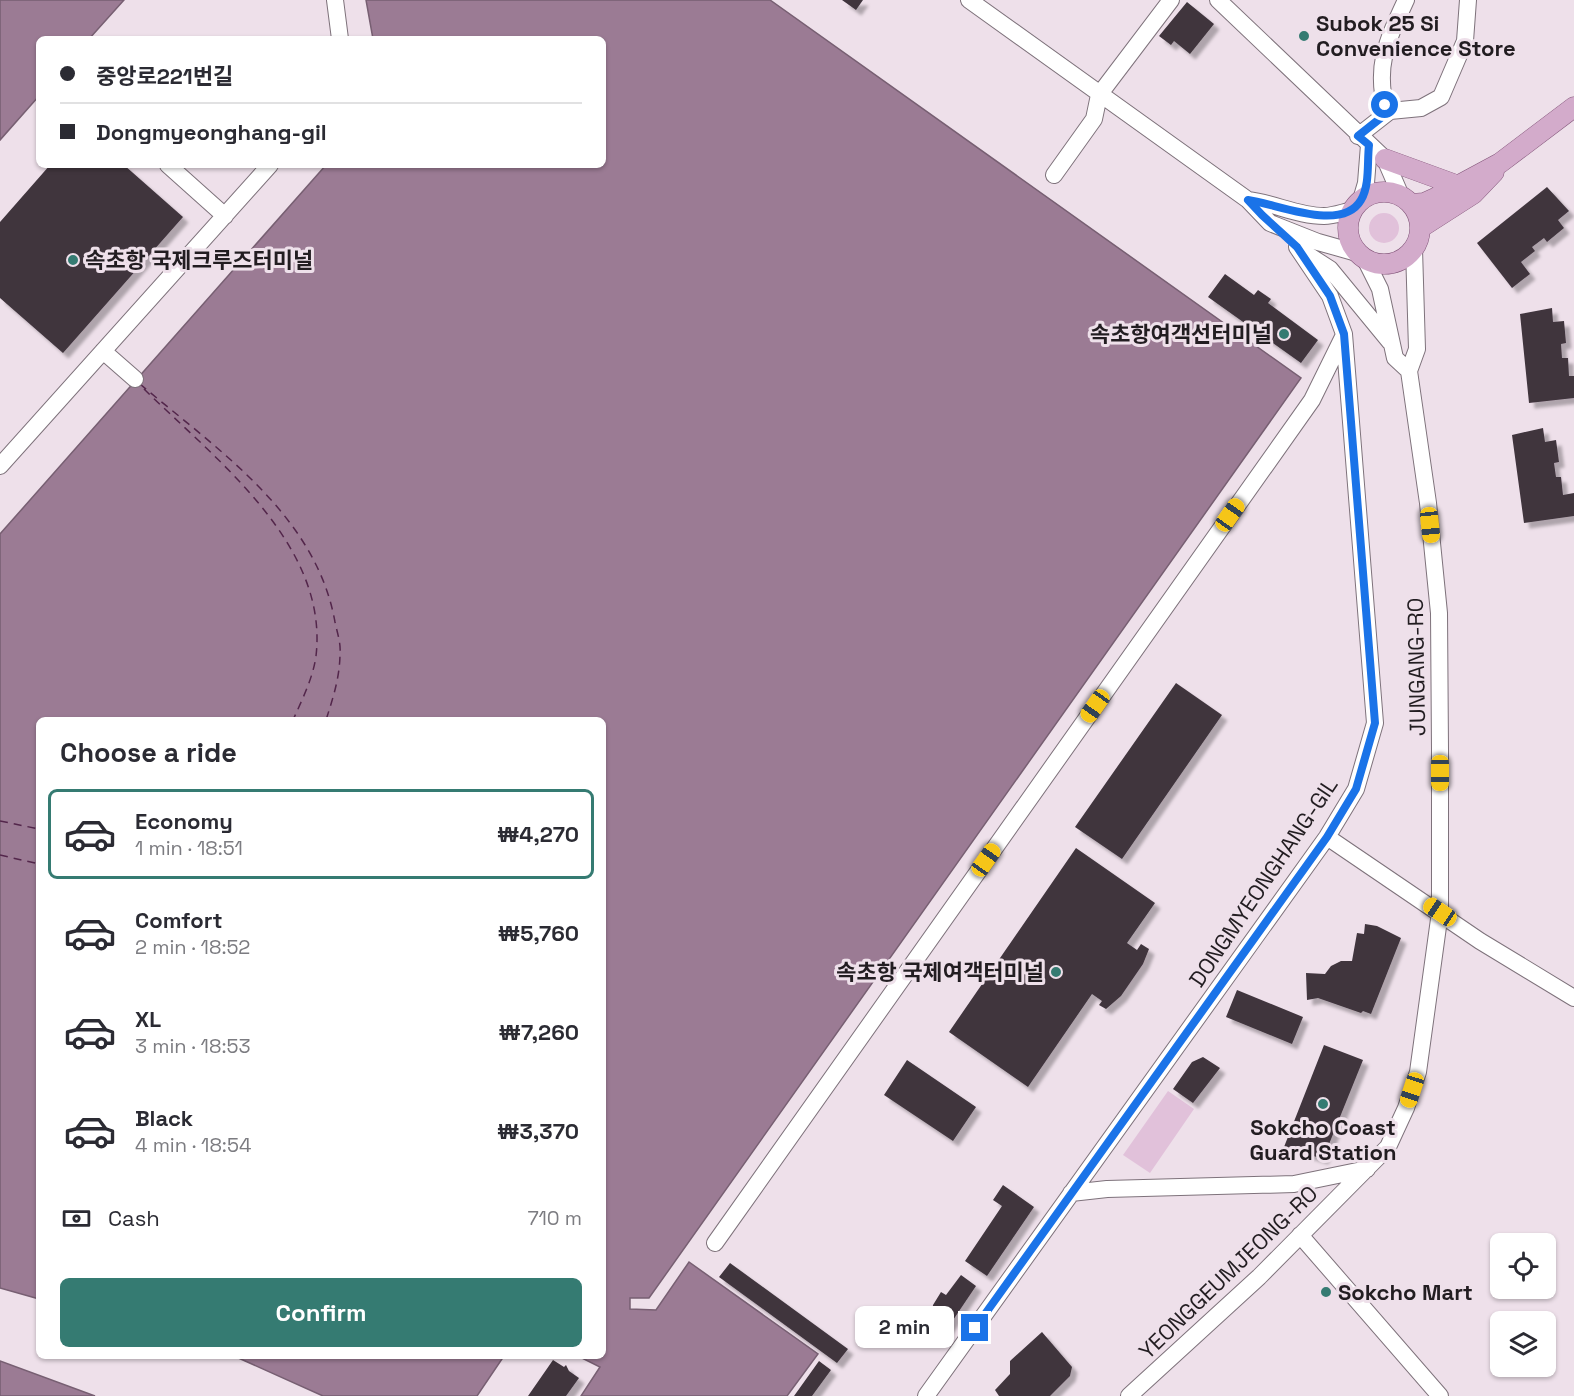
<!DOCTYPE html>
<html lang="en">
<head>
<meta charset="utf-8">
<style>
  :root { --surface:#fff; --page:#f2f2f3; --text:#2b2b33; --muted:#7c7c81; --line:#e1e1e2; --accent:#357b72 }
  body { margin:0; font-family:"Space Grotesk","Noto Sans KR",sans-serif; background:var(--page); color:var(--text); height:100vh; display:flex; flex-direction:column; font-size:22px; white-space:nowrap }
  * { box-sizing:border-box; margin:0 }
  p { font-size:20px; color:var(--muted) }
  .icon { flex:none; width:33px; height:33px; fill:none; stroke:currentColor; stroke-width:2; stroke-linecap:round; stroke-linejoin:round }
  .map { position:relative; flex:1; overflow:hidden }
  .panel { position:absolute; left:36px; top:717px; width:570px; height:642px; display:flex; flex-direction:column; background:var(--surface); border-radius:9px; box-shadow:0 2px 4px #0004 }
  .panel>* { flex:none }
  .top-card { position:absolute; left:36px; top:36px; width:570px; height:132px; border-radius:9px; box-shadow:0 2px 4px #0004; display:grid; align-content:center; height:132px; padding:0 24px; background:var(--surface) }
  .tools { position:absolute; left:1490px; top:1233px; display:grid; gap:12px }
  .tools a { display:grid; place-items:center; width:66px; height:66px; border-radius:9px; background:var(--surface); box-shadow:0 2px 4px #0004; font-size:30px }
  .end { position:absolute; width:27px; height:27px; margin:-14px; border:8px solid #1a73e8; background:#fff; box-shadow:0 0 0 3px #fff }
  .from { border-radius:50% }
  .bubble { position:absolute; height:42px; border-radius:9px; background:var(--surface); box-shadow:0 2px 4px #0004; font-size:20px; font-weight:700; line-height:42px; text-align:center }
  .car { position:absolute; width:18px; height:36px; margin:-18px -9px; border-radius:8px; box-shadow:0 0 4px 2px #0007; background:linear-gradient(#f5c518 24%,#345 0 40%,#f5c518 0 76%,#345 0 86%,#f5c518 0) }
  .top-card b { display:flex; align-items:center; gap:21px; height:57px; font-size:22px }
  .top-card b+b { border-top:2px solid var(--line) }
  .top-card i { width:15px; height:15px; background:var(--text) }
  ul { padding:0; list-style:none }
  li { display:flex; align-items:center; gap:18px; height:90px; margin:0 12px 9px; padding:0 12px; border:3px solid transparent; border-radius:9px }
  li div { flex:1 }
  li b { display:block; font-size:22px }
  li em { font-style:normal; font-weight:700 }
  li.selected { border-color:var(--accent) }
  li>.icon { width:54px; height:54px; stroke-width:1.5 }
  h2 { padding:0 24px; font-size:27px; line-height:72px }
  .pay { display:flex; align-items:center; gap:15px; height:66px; padding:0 24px; font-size:22px }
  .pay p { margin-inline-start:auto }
  .cta { display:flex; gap:12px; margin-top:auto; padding:12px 24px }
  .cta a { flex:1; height:69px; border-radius:9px; background:var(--accent); color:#fff; font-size:24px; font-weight:700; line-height:69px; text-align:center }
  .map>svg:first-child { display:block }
  .green { fill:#e1c1da }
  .water { fill:#9b7b94; stroke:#775f72; stroke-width:1.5 }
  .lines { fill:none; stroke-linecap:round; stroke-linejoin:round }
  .ferry { stroke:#53264b; stroke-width:1.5; stroke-dasharray:8 6; stroke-linecap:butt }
  .building { fill:#40353e; filter:url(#shadow) }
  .minor-casing { stroke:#7e727b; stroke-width:18 }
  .major-casing { stroke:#825579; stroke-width:21 }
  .minor { stroke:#fff; stroke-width:16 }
  .major { stroke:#d3abcb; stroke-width:20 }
  .route { stroke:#1a73e8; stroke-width:8 }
  .poi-dot { fill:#357b72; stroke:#eee0ea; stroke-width:2 }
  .labels { text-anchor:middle; stroke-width:6; stroke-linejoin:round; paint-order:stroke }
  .poi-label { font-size:22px; font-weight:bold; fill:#221d21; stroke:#eee0ea; text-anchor:start }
  .street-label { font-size:22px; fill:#221d21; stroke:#eee0ea }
</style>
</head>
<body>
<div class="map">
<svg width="1574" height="1396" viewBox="0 0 1574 1396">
  <defs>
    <filter id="shadow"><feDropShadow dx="5.5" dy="5.5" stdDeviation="1.5" flood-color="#0004"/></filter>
  </defs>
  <rect width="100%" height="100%" fill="#eee0ea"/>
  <path class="green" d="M1369 228a15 15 0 1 1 30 0a15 15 0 1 1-30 0Z
    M1168,1091L1194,1109L1150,1173L1123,1155Z"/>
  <path class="water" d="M0,0H124L89,39H39V96L0,140Z
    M366,0H770L1301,378L649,1298H630V1309L656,1310L689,1262L818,1354L787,1396H581L600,1367L578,1356H603V720H39V1299L0,1288V534L326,165H603V39H373Z
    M234,1356H504L477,1396H323Z
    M0,1361L95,1396H0Z"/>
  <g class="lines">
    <path class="ferry" d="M140,384C218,450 316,515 335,622C337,632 341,643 340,653C340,677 333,698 326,720
      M144,389C215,459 329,544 316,656C313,678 302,700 293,720
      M0,821L39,829
      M0,855L39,864"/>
  </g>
  <path class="building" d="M842,0H863L856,10Z
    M1187,2L1214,24L1190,54L1174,41L1171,45L1159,36Z
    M50,165H124L183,217L63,353L0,298V222Z
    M1547,187L1569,211L1558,220L1564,228L1547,242L1544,238L1532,247L1535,251L1521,262L1530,274L1512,288L1477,243Z
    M1225,274L1254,295L1258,290L1271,299L1268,303L1318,340L1301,363L1208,297Z
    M1552,308L1553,322L1564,321L1566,343L1561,344L1562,358H1568L1569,376H1574V398L1529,403L1520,314Z
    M1543,428L1545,442L1556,440L1559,462L1554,463L1556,477H1561L1563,495L1574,493V516L1524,523L1512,435Z
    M1176,683L1222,715L1122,859L1075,827Z
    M1076,848L1155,903L1127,943L1137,950L1141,944L1149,949L1143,964L1121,996L1106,1009L1099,1005L1102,1001L1092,994L1028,1087L949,1032Z
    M1365,924L1377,926L1401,938L1371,1014L1363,1011L1361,1013L1318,998L1307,1000L1306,973L1325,974L1331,966L1341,961H1352L1357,933L1364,934Z
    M1237,990L1303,1017L1292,1044L1226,1017Z
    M1324,1045L1363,1060L1323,1159L1284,1147Z
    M1203,1057L1220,1068L1193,1103L1173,1089L1192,1062Z
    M907,1060L976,1107L953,1141L884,1095Z
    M1003,1185L1034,1207L987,1276L965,1261L1002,1206L993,1200Z
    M730,1263L848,1349L837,1363L719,1277Z
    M961,1275L976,1286L947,1329L931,1319L933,1305L941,1292L946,1295Z
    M1042,1332L1072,1367L1070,1376L1050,1396H999L995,1390L1010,1374V1361Z
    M553,1360L564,1367L566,1365L569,1371L579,1378L566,1396H528Z
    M819,1361L831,1370L812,1396H794Z"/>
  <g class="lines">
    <defs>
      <path id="minor" d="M335,0L340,39
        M969,0L1248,200L1270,223L1318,242L1357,253
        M1218,0L1385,159L1401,196
        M1387,113C1374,67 1387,41 1406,0
        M1358,136L1390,111L1421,108L1441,97L1465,41L1468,0
        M168,165L225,216
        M1054,175L1094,119L1099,95L1171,0
        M1248,200C1274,203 1298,216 1324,216C1334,216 1343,212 1353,210
        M1361,200L1366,183L1369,145
        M1305,253L1330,269L1390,342
        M1365,259L1380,289L1395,358L1409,371
        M103,351L135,379
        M0,466L270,165
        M1327,837L1480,941L1574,998
        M1071,1193L1107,1189L1294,1184L1367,1169
        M1300,1235L1440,1396
        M715,1243L1312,400L1343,337
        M926,1396L1327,837L1356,789L1375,723L1344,334L1330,296L1297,247
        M1129,1396L1259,1277L1388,1147L1406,1108L1418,1072L1440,912V750L1439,613L1428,503L1409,371L1417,349L1414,249"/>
      <path id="major" d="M1385,159L1459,186
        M1348 228a36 36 0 1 1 72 0a36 36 0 1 1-72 0Z
        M1411,204L1424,203L1435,198L1500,163L1574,107
        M1420,228L1473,194L1494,172"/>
    </defs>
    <use href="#minor" class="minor-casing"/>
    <use href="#major" class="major-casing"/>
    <use href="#minor" class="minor"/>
    <use href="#major" class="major"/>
  </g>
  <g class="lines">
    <path class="route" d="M975,1328L1327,837L1356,789L1375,723L1344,334L1330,296L1297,247L1262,215L1248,200C1277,204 1342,233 1361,200C1370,185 1367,162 1369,145L1358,136L1387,113L1385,105"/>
  </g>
  <g class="poi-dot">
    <circle cx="1304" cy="36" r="6"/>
    <circle cx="73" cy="260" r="6"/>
    <circle cx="1284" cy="334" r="6"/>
    <circle cx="1056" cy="972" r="6"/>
    <circle cx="1323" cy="1104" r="6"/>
    <circle cx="1326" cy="1292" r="6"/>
  </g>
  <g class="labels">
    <g class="poi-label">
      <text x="1316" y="31">Subok 25 Si<tspan x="1316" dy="25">Convenience Store</tspan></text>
      <text x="85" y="268">속초항 국제크루즈터미널</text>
      <text x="1272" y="342" text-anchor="end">속초항여객선터미널</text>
      <text x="1044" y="980" text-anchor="end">속초항 국제여객터미널</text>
      <text x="1323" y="1135" text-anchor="middle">Sokcho Coast<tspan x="1323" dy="25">Guard Station</tspan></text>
      <text x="1338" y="1300">Sokcho Mart</text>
    </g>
    <g class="street-label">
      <text transform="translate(1416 667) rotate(-91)" y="8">JUNGANG-RO</text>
      <text transform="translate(1263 882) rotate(-56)" y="8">DONGMYEONGHANG-GIL</text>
      <text transform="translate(1228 1272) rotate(-44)" y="8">YEONGGEUMJEONG-RO</text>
    </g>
  </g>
</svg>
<div class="tools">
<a><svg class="icon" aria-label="locate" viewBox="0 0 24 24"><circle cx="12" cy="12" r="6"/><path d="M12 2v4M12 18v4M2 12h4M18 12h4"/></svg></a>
<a><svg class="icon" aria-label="layers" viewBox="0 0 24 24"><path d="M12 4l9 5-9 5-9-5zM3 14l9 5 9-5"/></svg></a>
</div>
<i class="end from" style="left:1385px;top:105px"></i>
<i class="end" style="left:975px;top:1328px"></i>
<div class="bubble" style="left:855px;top:1306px;width:99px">2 min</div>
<i class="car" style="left:1230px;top:515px;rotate:35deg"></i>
<i class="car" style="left:1430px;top:525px;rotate:174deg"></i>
<i class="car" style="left:1095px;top:706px;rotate:215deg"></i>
<i class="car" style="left:1440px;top:773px;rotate:180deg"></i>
<i class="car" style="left:986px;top:860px;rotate:35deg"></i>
<i class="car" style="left:1440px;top:912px;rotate:304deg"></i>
<i class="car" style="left:1412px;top:1090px;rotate:198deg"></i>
<div class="top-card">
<b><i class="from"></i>중앙로221번길</b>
<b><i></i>Dongmyeonghang-gil</b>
</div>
<section class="panel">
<h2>Choose a ride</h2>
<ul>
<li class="selected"><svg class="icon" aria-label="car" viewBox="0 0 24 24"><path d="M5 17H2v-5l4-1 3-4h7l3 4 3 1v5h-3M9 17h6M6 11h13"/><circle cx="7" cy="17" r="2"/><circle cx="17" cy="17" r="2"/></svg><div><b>Economy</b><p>1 min · 18:51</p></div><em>₩4,270</em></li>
<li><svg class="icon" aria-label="car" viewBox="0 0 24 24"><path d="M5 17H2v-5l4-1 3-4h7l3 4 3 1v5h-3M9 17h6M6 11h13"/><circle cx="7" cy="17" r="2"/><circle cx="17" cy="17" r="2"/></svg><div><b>Comfort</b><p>2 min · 18:52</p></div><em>₩5,760</em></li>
<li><svg class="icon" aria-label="car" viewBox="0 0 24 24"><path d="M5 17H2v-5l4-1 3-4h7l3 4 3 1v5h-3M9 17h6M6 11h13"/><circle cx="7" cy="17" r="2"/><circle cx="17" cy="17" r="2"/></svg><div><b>XL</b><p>3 min · 18:53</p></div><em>₩7,260</em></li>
<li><svg class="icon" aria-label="car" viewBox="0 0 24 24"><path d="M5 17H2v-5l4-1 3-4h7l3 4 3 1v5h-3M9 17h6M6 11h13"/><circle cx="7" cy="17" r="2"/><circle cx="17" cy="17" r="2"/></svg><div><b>Black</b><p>4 min · 18:54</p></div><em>₩3,370</em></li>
</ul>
<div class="pay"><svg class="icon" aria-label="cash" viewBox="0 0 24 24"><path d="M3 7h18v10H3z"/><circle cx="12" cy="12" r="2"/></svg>Cash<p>710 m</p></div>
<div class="cta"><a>Confirm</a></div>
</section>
</div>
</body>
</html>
